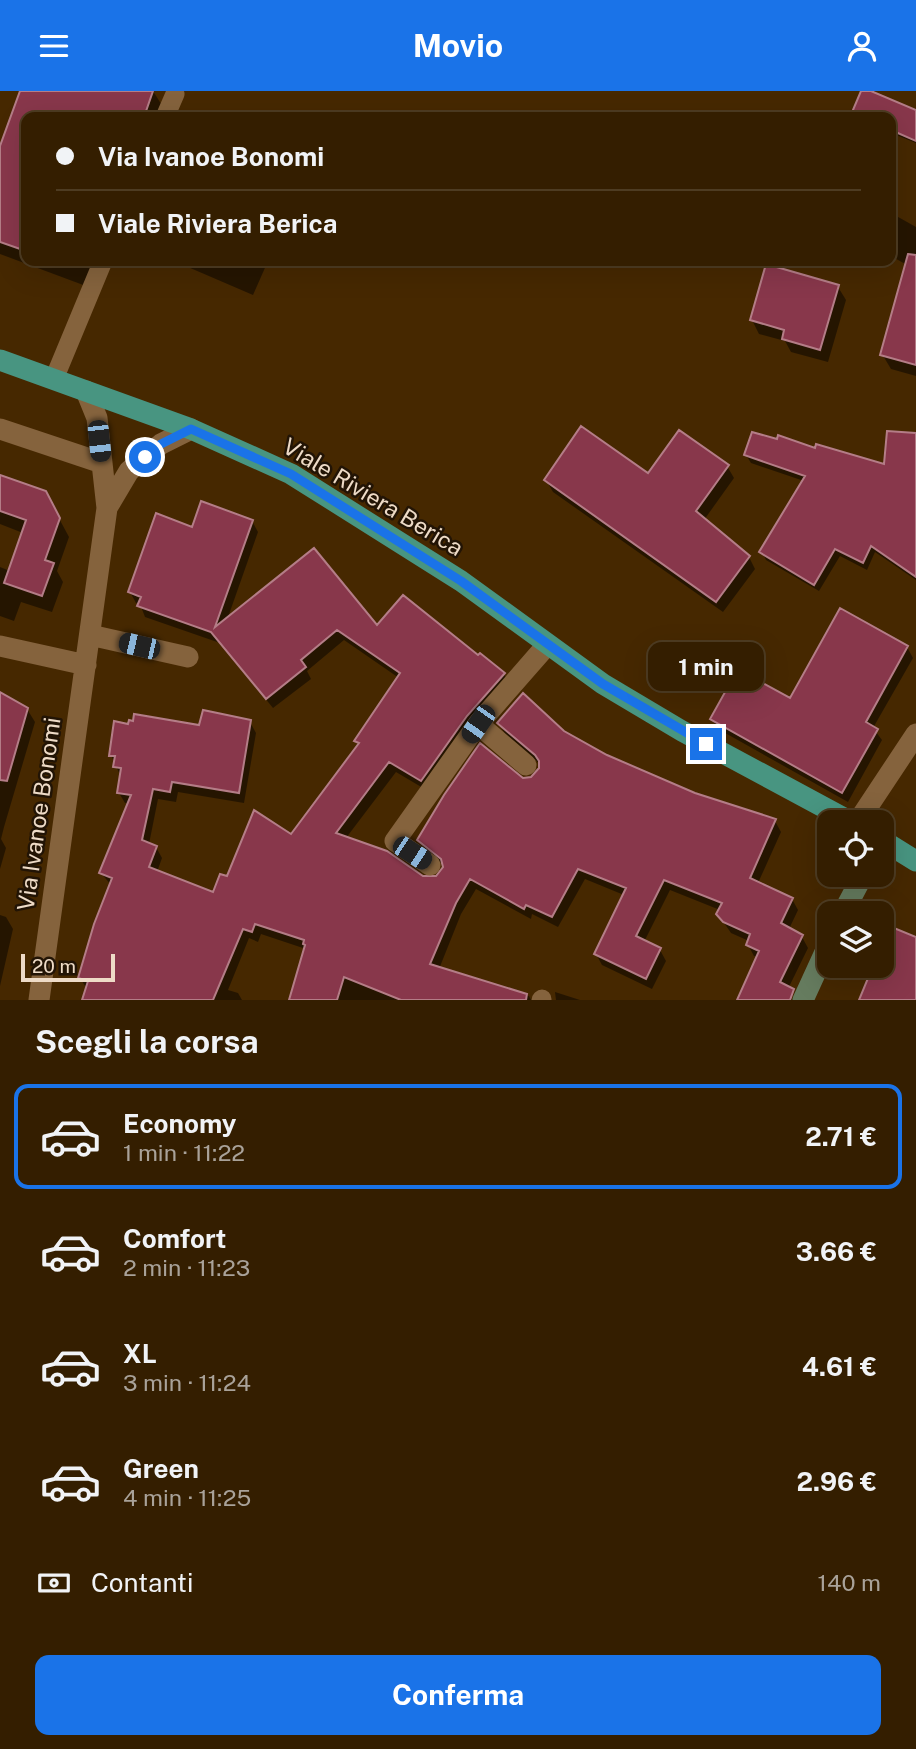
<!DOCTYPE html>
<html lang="it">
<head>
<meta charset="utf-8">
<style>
  :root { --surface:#341e00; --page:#3c270a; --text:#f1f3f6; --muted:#a9a299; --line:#4e3c22; --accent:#1a73e8 }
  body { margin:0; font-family:"Public Sans",sans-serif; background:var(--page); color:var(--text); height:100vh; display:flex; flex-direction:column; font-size:26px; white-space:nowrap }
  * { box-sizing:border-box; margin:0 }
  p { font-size:23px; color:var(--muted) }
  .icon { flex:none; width:38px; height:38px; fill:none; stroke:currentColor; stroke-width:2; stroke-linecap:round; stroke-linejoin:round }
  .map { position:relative; height:909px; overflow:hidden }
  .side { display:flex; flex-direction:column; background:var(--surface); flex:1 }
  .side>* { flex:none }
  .guide { position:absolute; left:21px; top:21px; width:875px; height:154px; border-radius:14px; box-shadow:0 7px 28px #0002,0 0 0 2px var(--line); display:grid; align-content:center; height:154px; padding:0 35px; background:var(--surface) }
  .fabs { position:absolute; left:817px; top:719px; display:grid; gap:14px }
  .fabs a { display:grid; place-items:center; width:77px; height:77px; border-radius:14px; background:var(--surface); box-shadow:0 7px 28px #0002,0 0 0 2px var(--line); font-size:35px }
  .scale { position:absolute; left:21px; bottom:18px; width:94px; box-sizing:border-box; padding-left:7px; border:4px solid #eedbc7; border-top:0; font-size:19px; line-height:24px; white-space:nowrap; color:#eedbc7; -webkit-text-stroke:5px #221405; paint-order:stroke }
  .end { position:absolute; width:32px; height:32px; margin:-16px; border:9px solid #1a73e8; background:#fff; box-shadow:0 0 0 4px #fff }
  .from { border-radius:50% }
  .bubble { position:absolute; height:49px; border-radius:14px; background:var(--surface); box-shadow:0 7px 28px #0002,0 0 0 2px var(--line); font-size:23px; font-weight:700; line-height:49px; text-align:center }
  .car { position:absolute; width:21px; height:42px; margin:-21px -10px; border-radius:9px; box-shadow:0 0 5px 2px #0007; background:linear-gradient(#222 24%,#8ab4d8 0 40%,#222 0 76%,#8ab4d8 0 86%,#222 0) }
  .guide b { display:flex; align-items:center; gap:24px; height:66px; font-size:26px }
  .guide b+b { border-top:2px solid var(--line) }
  .guide i { width:18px; height:18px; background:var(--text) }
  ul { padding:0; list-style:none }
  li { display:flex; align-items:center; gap:21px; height:105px; margin:0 14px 10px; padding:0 21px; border:4px solid transparent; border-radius:14px }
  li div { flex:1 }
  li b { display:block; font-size:26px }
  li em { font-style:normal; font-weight:700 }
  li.active { border-color:var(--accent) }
  li>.icon { width:63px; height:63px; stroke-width:1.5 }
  h2 { padding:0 35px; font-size:32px; line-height:84px }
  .pay { display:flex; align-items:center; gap:18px; height:77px; padding:0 35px; font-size:26px }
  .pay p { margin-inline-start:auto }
  .button { display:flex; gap:14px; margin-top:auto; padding:14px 35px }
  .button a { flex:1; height:80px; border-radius:14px; background:var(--accent); color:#fff; font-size:28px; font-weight:700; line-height:80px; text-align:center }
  header { display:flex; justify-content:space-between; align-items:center; height:91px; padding:0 35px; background:var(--accent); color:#fff; font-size:32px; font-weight:700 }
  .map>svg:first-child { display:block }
  .shadow { fill:#0007 }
  .building { fill:#88374b; stroke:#b47d87; stroke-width:2 }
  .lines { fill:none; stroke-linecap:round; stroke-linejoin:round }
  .lane { stroke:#85633d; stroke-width:19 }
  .street { stroke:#85633d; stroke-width:21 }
  .secondary { stroke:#667c5f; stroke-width:21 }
  .primary { stroke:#489581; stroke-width:21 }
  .route { stroke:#1a73e8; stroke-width:9 }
  .labels { text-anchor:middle; stroke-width:5; stroke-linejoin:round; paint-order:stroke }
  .street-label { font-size:23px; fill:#eedbc7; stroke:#221405 }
</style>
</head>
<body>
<header><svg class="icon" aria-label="menu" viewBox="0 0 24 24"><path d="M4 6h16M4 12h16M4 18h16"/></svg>Movio<svg class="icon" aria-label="person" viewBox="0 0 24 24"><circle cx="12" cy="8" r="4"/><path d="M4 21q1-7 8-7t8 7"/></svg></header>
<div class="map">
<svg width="916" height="909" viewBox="0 0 916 909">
  <rect width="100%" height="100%" fill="#462800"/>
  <path class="shadow" d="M22,0H153L163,16L159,26H26V170H105L94,198L0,163V60Z
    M863,0L916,21V52L891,42V26H856L854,23Z
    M891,122L916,136V285L891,278L882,263L907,174L891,165Z
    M174,170H268L253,204Z
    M838,196L846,209L828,271L791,261L785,250L759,243L752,229Z
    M916,344V489L875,461L867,479L840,465L819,500L766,469L762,461L804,390L751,372L746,364L816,359L886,375Z
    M727,375L734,387L704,429L749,466L755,478L723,521L553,401L546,389L648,385Z
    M0,386L55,420L69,446L57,480L63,491L52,521L21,511L14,530L0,525V476L10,480L23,442L0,433Z
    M252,430L258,441L227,529L377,537L479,567L504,583L510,594L428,700L396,681L346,747L423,787H437L445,775L426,760L419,749L522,689L532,688L540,678V673L505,643L499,632L563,642L606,666L695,703L775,730L781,741L758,792L792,808L798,819L789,838L802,846L808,857L786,902L792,909H738L758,866L754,865L748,854L749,850L731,842L718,823L720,819L670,799L644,851L660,859L666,870L652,898L602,874L596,863L624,804L585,788L558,836L532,823L531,828L476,798L461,823L439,878L529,905L531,909H291L306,858L261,843L258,851L249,847L228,899L238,902L242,909H84L87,898L80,887L111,794L101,782L129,713L125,712L119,702L121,686L111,664L129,635L200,636L250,631L256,642L244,712L178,701L176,711L158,708L149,753L156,756L162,767L157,781L214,803L228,788L292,746L359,655L356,650L399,587L344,549L307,580L311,588L273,617L220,552L145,526L140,513L136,512L130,501L193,438Z
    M907,556L913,567L873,637L882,649L848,711L718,638L712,628L753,598L791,609Z
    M0,606L27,618L35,631L4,736L1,748L6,757L0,778Z
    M0,824L6,826L13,838L0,895Z
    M555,901L580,909H556Z"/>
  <path class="building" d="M20,0H153L144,26H26V160L0,151V55Z
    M861,0H871L916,19V50L891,39V26H850Z
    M908,163L916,164V274L880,264Z
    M766,173L839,194L820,259L782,248L784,239L750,229Z
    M581,335L648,382L679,339L729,374L696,420L750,465L716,511L544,389Z
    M887,340L916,342V486L871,455L863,472L835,458L814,494L759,461L805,385L744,364L752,341L777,348L778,344L815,357L816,353L884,373Z
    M0,384L46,400L60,427L45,469L54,472L42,505L4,492L26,429L0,420Z
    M201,410L253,429L215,536L314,457L377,534L403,504L478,564L480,562L505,582L467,625L421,690L389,671L336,742L387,760L423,785H436L443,776L441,768L417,749L444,704L480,652L523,687L531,686L539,677V670L535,664L497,632L523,602L564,640L607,664L695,702L776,728L750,787L793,807L781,832L803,844L780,891L794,898L790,909H737L759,860L746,854L750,843L723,831L716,823L722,812L664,789L636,845L661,857L646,888L594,863L626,797L578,778L552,826L526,814L524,818L470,788L456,812L430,873L527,903L526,909H401L344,886L337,909H289L305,854L303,853L304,849L255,833L252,841L243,838L213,909H82L88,890L78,887L94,833L112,787L99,782L131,704L117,702L121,677L113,676L115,665H109L114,630L128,633L129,629L133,630L134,623L199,634L203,619L251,629L239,702L172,691L170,701L153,698L142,749L157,755L149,776L213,801L220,783L227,785L254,719L291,743L359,652L354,650L400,582L337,539L301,569L306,576L266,608L211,541L137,515L141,506L128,501L156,422L192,436Z
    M840,517L908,555L866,631L878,638L842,702L710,628L734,585L753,596L757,589L790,607Z
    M0,601L28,617L7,690L0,689Z
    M889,835L916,846V909H859L873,875H882V853Z"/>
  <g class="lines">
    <path class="lane" d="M165,26L175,3
      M54,288L103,170
      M541,909L542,908"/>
    <path class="street" d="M0,338L102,372
      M107,417L129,380L161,353L191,338
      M90,544L188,566
      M0,555L86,574
      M478,633L526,674
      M857,732L916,643
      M430,774L395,750L478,633L547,554
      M39,909L107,417L97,327L86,300"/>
    <path class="secondary" d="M843,822L863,784
      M803,909L830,850"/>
    <path class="primary" d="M0,269L191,338L291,383L461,490L603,593L682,640L853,732
      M882,749L916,770"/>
  </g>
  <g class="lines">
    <path class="route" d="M145,366L161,353L191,338L291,383L461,490L603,593L706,653"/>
  </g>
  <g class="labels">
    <g class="street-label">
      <text transform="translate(373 406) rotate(31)" y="8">Viale Riviera Berica</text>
      <text transform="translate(39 723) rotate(-82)" y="8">Via Ivanoe Bonomi</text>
    </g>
  </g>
</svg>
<div class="fabs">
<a><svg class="icon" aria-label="locate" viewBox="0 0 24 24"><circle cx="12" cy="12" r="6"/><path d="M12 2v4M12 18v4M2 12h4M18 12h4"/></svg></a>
<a><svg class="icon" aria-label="layers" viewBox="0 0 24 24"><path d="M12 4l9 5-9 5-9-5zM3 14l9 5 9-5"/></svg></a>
</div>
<div class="scale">20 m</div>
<i class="end from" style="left:145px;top:366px"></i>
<i class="end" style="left:706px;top:653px"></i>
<div class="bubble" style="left:648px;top:551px;width:116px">1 min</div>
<i class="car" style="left:99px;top:350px;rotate:174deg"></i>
<i class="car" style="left:139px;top:555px;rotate:283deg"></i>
<i class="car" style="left:478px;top:633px;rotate:215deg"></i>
<i class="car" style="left:412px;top:762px;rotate:123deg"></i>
<div class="guide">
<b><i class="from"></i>Via Ivanoe Bonomi</b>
<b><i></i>Viale Riviera Berica</b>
</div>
</div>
<section class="side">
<h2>Scegli la corsa</h2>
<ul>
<li class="active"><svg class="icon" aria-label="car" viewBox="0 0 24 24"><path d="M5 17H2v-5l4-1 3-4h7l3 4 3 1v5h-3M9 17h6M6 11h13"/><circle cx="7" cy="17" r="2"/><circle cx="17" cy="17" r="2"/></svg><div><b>Economy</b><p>1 min · 11:22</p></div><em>2.71 €</em></li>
<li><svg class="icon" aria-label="car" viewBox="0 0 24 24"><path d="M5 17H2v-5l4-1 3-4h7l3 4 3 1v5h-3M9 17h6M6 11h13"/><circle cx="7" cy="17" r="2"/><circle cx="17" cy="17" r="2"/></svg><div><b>Comfort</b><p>2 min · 11:23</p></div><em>3.66 €</em></li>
<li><svg class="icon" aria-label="car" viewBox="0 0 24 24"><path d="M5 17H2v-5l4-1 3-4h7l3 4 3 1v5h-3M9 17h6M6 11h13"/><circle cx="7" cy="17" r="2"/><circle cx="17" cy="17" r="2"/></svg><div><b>XL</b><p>3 min · 11:24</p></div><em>4.61 €</em></li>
<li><svg class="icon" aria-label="car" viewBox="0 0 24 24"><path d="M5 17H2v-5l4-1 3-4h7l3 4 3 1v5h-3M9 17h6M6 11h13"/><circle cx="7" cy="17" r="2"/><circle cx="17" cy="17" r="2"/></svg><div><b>Green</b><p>4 min · 11:25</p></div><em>2.96 €</em></li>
</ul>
<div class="pay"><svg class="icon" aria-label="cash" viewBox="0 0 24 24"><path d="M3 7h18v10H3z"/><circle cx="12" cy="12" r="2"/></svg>Contanti<p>140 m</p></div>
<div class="button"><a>Conferma</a></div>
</section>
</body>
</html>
